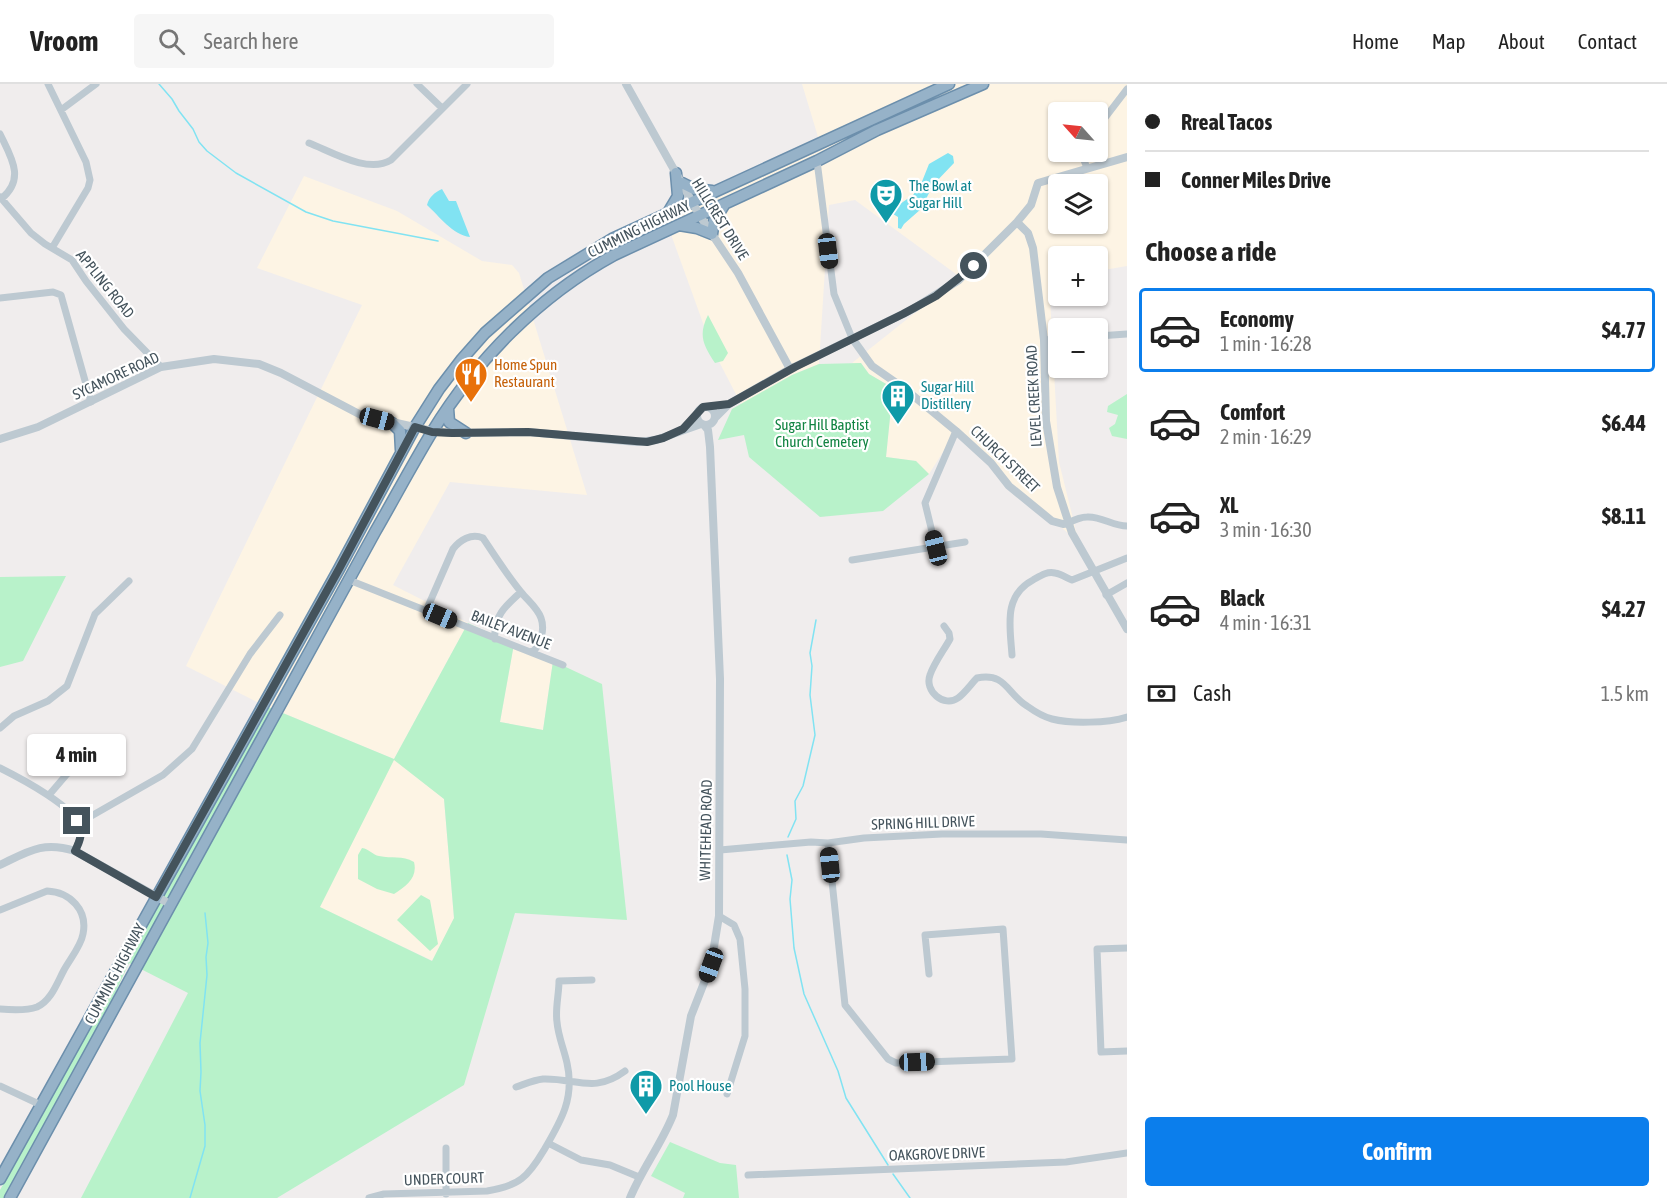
<!DOCTYPE html>
<html lang="en">
<head>
<meta charset="utf-8">
<style>
  :root { --surface:#fff; --page:#f6f6f6; --text:#222; --muted:#767676; --line:#e0e0e0; --accent:#0b7eec }
  body { margin:0; font-family:"Asap Condensed",sans-serif; background:var(--page); color:var(--text); height:100vh; display:flex; flex-direction:column; font-size:22px; white-space:nowrap }
  * { box-sizing:border-box; margin:0 }
  p { font-size:20px; color:var(--muted) }
  .icon { flex:none; width:33px; height:33px; fill:none; stroke:currentColor; stroke-width:2; stroke-linecap:round; stroke-linejoin:round }
  .map { position:relative; flex:1; overflow:hidden }
  .sheet { display:flex; flex-direction:column; background:var(--surface); width:540px }
  .sheet>* { flex:none }
  .hud { display:grid; align-content:center; height:132px; padding:0 18px; background:var(--surface) }
  .needle { width:39px; rotate:297deg }
  .tools { position:absolute; left:1048px; top:18px; display:grid; gap:12px }
  .tools a { display:grid; place-items:center; width:60px; height:60px; border-radius:6px; background:var(--surface); box-shadow:0 2px 4px #0004; font-size:30px }
  .end { position:absolute; width:27px; height:27px; margin:-14px; border:8px solid #44535c; background:#fff; box-shadow:0 0 0 3px #fff }
  .from { border-radius:50% }
  .bubble { position:absolute; height:42px; border-radius:6px; background:var(--surface); box-shadow:0 2px 4px #0004; font-size:20px; font-weight:700; line-height:42px; text-align:center }
  .car { position:absolute; width:18px; height:36px; margin:-18px -9px; border-radius:8px; box-shadow:0 0 4px 2px #0007; background:linear-gradient(#222 24%,#8ab4d8 0 40%,#222 0 76%,#8ab4d8 0 86%,#222 0) }
  .hud b { display:flex; align-items:center; gap:21px; height:57px; font-size:22px }
  .hud b+b { border-top:2px solid var(--line) }
  .hud i { width:15px; height:15px; background:var(--text) }
  ul { padding:0; list-style:none }
  li { display:flex; align-items:center; gap:18px; height:84px; margin:0 12px 9px; padding:0 6px; border:3px solid transparent; border-radius:6px }
  li div { flex:1 }
  li b { display:block; font-size:22px }
  li em { font-style:normal; font-weight:700 }
  li.current { border-color:var(--accent) }
  li>.icon { width:54px; height:54px; stroke-width:1.5 }
  h2 { padding:0 18px; font-size:27px; line-height:72px }
  .pay { display:flex; align-items:center; gap:15px; height:66px; padding:0 18px; font-size:22px }
  .pay p { margin-inline-start:auto }
  .primary-button { display:flex; gap:12px; margin-top:auto; padding:12px 18px }
  .primary-button a { flex:1; height:69px; border-radius:6px; background:var(--accent); color:#fff; font-size:24px; font-weight:700; line-height:69px; text-align:center }
  header { display:flex; align-items:center; gap:36px; box-sizing:border-box; height:84px; padding:0 30px; background:var(--surface); border-bottom:2px solid var(--line) }
  header strong { font-size:28px }
  nav { display:flex; gap:33px; margin-inline-start:auto; font-size:21px }
  .search { width:420px; height:54px; background:var(--page); display:flex; align-items:center; gap:15px; box-sizing:border-box; padding:0 21px; border-radius:6px; color:var(--muted); font-size:22px }
  main { display:flex; flex:1; min-height:0 }
  .map>svg:first-child { display:block }
  .commercial { fill:#fdf4e4; fill-rule:evenodd }
  .green { fill:#b8f2ca; fill-rule:evenodd }
  .water { fill:#81e3f2 }
  .lines { fill:none; stroke-linecap:round; stroke-linejoin:round }
  .stream { stroke:#81e3f2; stroke-width:1.5 }
  .trunk-casing { stroke:#6c8fac; stroke-width:13 }
  .minor { stroke:#bdc9d1; stroke-width:7 }
  .tertiary { stroke:#bdc9d1; stroke-width:8 }
  .trunk { stroke:#96b2c8; stroke-width:10 }
  .route { stroke:#44535c; stroke-width:8 }
  .labels { text-anchor:middle; stroke-width:4.5; stroke-linejoin:round; paint-order:stroke }
  .culture-label { font-size:15px; fill:#0d838f; stroke:#fff; text-anchor:start }
  .street-label { font-size:15px; fill:#44535c; stroke:#fff }
  .food-label { font-size:15px; fill:#c56008; stroke:#fff; text-anchor:start }
  .park-label { font-size:15px; fill:#108341; stroke:#fff }
</style>
</head>
<body>
<header>
<strong>Vroom</strong>
<div class="search"><svg class="icon" aria-label="search" viewBox="0 0 24 24"><circle cx="10" cy="10" r="6"/><path d="M15 15l6 6"/></svg>Search here</div>
<nav><a>Home</a><a>Map</a><a>About</a><a>Contact</a></nav>
</header>
<main>
<div class="map">
<svg width="1127" height="1114" viewBox="0 0 1127 1114">
  <rect width="100%" height="100%" fill="#f0eded"/>
  <path class="commercial" d="M802,0H1127V182L1098,187V172H1059V194L1049,196L1059,378L1079,459L955,349L929,390L916,377L886,373L893,304L869,290L861,279H852L960,193L855,116L829,121L819,280L792,291L741,320L712,264L664,131L822,66ZM1059,28H1098V68H1059ZM1059,100H1098V140H1059Z
    M304,92L397,127L482,177L512,181L519,189L587,411L450,398L393,501L468,539L394,675L444,715L454,835L433,877L319,823L394,675L261,620L186,582L362,221L257,184Z
    M514,560L553,577L543,646L500,638Z"/>
  <path class="green" d="M708,231L728,269L723,277L715,279C703,261 698,251 708,231Z
    M861,279L869,290L893,304L886,373L916,377L929,390L883,427L820,433L749,373L744,351L718,356L732,325L792,291L819,280Z
    M1127,310V355L1112,352L1109,344L1115,340L1118,331L1107,328L1108,322Z
    M66,492L23,577L0,583V493Z
    M468,539L514,560L500,638L543,646L553,577L602,600L627,836L515,829L464,1001L277,1114H81L188,909L129,879L90,964L7,1114H0V1106L125,878L261,620L394,675ZM394,676L444,715L454,834L432,877L320,823Z
    M362,764C369,765 373,771 379,772C392,775 402,771 414,778C418,794 406,802 394,810L377,805L358,795V771Z
    M421,811L430,816L438,860L430,867L397,836Z
    M670,1058L720,1079L736,1081L739,1114H683L685,1109L651,1092Z"/>
  <path class="water" d="M948,69L953,72L954,79L933,101L921,125L904,140L901,145L898,144V133L888,127L887,123L900,120L913,111L921,100L929,80Z
    M442,105L449,117H456L470,153C453,151 439,132 427,121C429,113 435,108 442,105Z"/>
  <g class="lines">
    <path class="stream" d="M159,0L172,15L179,27L193,45L199,58L207,67L236,89L306,128L333,137L438,157
      M788,753L796,735L795,717L803,702L815,651L810,611L812,582L810,569L816,536
      M787,771L792,796L790,815L794,864L804,910L838,987L846,1014L888,1081
      M893,1090L910,1114
      M190,1114L205,1062V1041L200,1007L201,988L200,959L207,891L206,873L208,859L205,829"/>
    <defs>
      <path id="trunk" d="M682,99L694,105L712,107
        M669,127L678,112L676,89
        M679,141L697,144L712,150L714,137L724,121
        M448,324L449,338L466,349
        M392,339L400,347L401,366
        M0,1095L339,485L415,343L439,305L462,275L485,249L548,194L612,155L949,0
        M10,1114L375,448C394,415 412,381 432,348C476,276 539,212 614,171L817,77L877,46L983,0"/>
    </defs>
    <use href="#trunk" class="trunk-casing"/>
    <path class="minor" d="M48,0L86,78L90,96L88,104L52,164
      M417,0L442,24
      M61,26L96,0
      M1098,43L1127,5
      M0,50C11,73 26,95 1,115
      M309,59C332,68 368,90 391,76L467,0
      M1083,68L1082,71L1087,84
      M817,77L834,210L852,254
      M0,113L31,149L45,160L72,176L86,197L124,245L161,283
      M0,214L53,208L61,211L91,318
      M1098,252L1127,250
      M1044,256L1059,255
      M1068,439C1074,436 1081,433 1087,433C1101,432 1113,442 1127,442
      M936,464L925,419L956,347
      M852,476L965,458
      M349,496L563,581
      M1106,511L1127,499
      M426,527L453,465C460,456 471,449 483,454C495,472 507,491 521,508C528,517 537,523 541,534C545,545 541,562 532,568
      M944,542L949,549L950,555C944,566 934,579 930,591C924,607 944,624 958,614C965,609 971,600 977,594C1006,588 1007,610 1027,622C1034,627 1044,633 1052,635C1071,640 1108,639 1127,633
      M495,555C493,533 505,522 521,508
      M1012,571C1010,542 1003,512 1033,496C1040,492 1047,487 1055,489C1061,490 1067,494 1072,496L1127,474
      M0,644L14,632L48,617L67,602L95,530L129,497
      M0,684C18,693 78,724 81,745C82,752 78,760 75,767
      M49,711L67,690L113,663
      M79,739L163,691L192,665L250,570L280,531
      M828,759L845,921L888,975L896,979L1012,975L1003,845L925,851L929,890
      M720,766L811,758L828,759L864,754L942,750H1041L1127,756
      M0,826L47,807C70,808 88,826 83,850C81,862 70,875 64,886C57,899 51,917 37,923C26,927 11,926 0,925
      M719,832L734,841L740,855L745,905V952L727,1010
      M1127,864L1097,865L1101,968L1127,967
      M0,1002L41,1021
      M516,1003C525,1000 534,996 543,995C577,994 594,1010 625,987
      M548,1059L581,1076L610,1081L639,1093
      M446,1064V1110
      M748,1091L1066,1078L1127,1069
      M369,1114L384,1110L487,1107C519,1102 528,1093 544,1066C561,1037 575,1014 567,979C564,965 558,952 557,938C555,925 559,910 559,897L592,896"/>
    <path class="tertiary" d="M626,0L700,132L738,189L790,285
      M1017,138L1028,149L1033,164L1044,256L1046,337L1057,403L1072,449L1127,545
      M852,254L872,282L905,305L956,347L991,379L1009,402L1052,437L1063,440L1068,439
      M697 332a9 9 0 1 1 18 0a9 9 0 1 1-18 0Z
      M716,333L729,320L790,285L913,225L959,196L1017,138L1031,121L1038,99L1127,73
      M0,355L38,343L161,283L214,275L259,280L281,289L361,331L432,347L452,349L528,348L637,358L656,356L701,340
      M0,781C29,767 43,757 75,767L170,820
      M630,1114C642,1085 661,1061 673,1031L691,932L711,881L719,832L720,595L710,363L708,346L704,341"/>
    <use href="#trunk" class="trunk"/>
  </g>
  <g class="lines">
    <path class="route" d="M77,737C84,747 80,757 75,767L156,813L339,485L415,343L432,348L452,349L528,348L647,358L663,354L683,345L703,323L729,320L795,283L903,230L936,212L974,182"/>
  </g>
  <defs>
    <symbol id="theatre-pin" viewBox="-11 -11 22 30"><path d="M0 17L-7.5 6A9.5 9.5 0 1 1 7.5 6Z" fill="#0f9aa8" stroke="#fff"/><path d="M-5-5.5Q0-4 5-5.5V0Q5 5 0 6Q-5 5-5 0ZM-3.3-2.5H-1v1.5H-3.3ZM1-2.5H3.3v1.5H1ZM-2.8 1Q0 5.5 2.8 1Z" fill="#fff"/></symbol>
    <symbol id="restaurant-pin" viewBox="-11 -11 22 30"><path d="M0 17L-7.5 6A9.5 9.5 0 1 1 7.5 6Z" fill="#e8710a" stroke="#fff"/><path d="M-5-6h1v4h1v-4h1v4h1v-4h1v5L-1.5 .5V6h-2V.5L-5-1ZM5-6V6H3V1.5H1.5Q1.5-4 5-6Z" fill="#fff"/></symbol>
    <symbol id="building-pin" viewBox="-11 -11 22 30"><path d="M0 17L-7.5 6A9.5 9.5 0 1 1 7.5 6Z" fill="#0f9aa8" stroke="#fff"/><path d="M-4-6H4V6H1V3H-1V6H-4ZM-2.5-4.3h1.7v1.8h-1.7ZM.8-4.3h1.7v1.8H.8ZM-2.5-1h1.7V.8h-1.7ZM.8-1h1.7V.8H.8Z" fill="#fff"/></symbol>
  </defs>
  <g fill-rule="evenodd">
    <use href="#theatre-pin" x="867" y="92" width="38" height="52"/>
    <use href="#restaurant-pin" x="452" y="271" width="38" height="52"/>
    <use href="#building-pin" x="879" y="293" width="38" height="52"/>
    <use href="#building-pin" x="627" y="983" width="38" height="52"/>
  </g>
  <g class="labels">
    <g class="culture-label">
      <text x="909" y="107">The Bowl at<tspan x="909" dy="17">Sugar Hill</tspan></text>
      <text x="921" y="308">Sugar Hill<tspan x="921" dy="17">Distillery</tspan></text>
      <text x="669" y="1007">Pool House</text>
    </g>
    <g class="street-label">
      <text transform="translate(720 135) rotate(58)" y="5">HILLCREST DRIVE</text>
      <text transform="translate(639 145) rotate(-26)" y="5">CUMMING HIGHWAY</text>
      <text transform="translate(105 200) rotate(51)" y="5">APPLING ROAD</text>
      <text transform="translate(116 292) rotate(-25)" y="5">SYCAMORE ROAD</text>
      <text transform="translate(1034 312) rotate(-93)" y="5">LEVEL CREEK ROAD</text>
      <text transform="translate(1005 375) rotate(44)" y="5">CHURCH STREET</text>
      <text transform="translate(511 546) rotate(21)" y="5">BAILEY AVENUE</text>
      <text transform="translate(923 739) rotate(-2)" y="5">SPRING HILL DRIVE</text>
      <text transform="translate(706 746) rotate(-89)" y="5">WHITEHEAD ROAD</text>
      <text transform="translate(115 890) rotate(-62)" y="5">CUMMING HIGHWAY</text>
      <text transform="translate(937 1070) rotate(-2)" y="5">OAKGROVE DRIVE</text>
      <text transform="translate(444 1095) rotate(-2)" y="5">UNDER COURT</text>
    </g>
    <g class="food-label">
      <text x="494" y="286">Home Spun<tspan x="494" dy="17">Restaurant</tspan></text>
    </g>
    <g class="park-label">
      <text x="822" y="346">Sugar Hill Baptist<tspan x="822" dy="17">Church Cemetery</tspan></text>
    </g>
  </g>
</svg>
<div class="tools">
<a><svg class="needle" viewBox="-14 -14 28 28"><path d="M0-13l5 13h-10z" fill="#e53935"/><path d="M0 13l5-13h-10z" fill="#767676"/></svg></a>
<a><svg class="icon" aria-label="layers" viewBox="0 0 24 24"><path d="M12 4l9 5-9 5-9-5zM3 14l9 5 9-5"/></svg></a>
<a>+</a>
<a>−</a>
</div>
<i class="end from" style="left:974px;top:182px"></i>
<i class="end" style="left:77px;top:737px"></i>
<div class="bubble" style="left:27px;top:650px;width:99px">4 min</div>
<i class="car" style="left:828px;top:167px;rotate:173deg"></i>
<i class="car" style="left:377px;top:335px;rotate:105deg"></i>
<i class="car" style="left:936px;top:464px;rotate:346deg"></i>
<i class="car" style="left:440px;top:532px;rotate:113deg"></i>
<i class="car" style="left:830px;top:781px;rotate:354deg"></i>
<i class="car" style="left:711px;top:881px;rotate:200deg"></i>
<i class="car" style="left:917px;top:978px;rotate:88deg"></i>
</div>
<section class="sheet">
<div class="hud">
<b><i class="from"></i>Rreal Tacos</b>
<b><i></i>Conner Miles Drive</b>
</div>
<h2>Choose a ride</h2>
<ul>
<li class="current"><svg class="icon" aria-label="car" viewBox="0 0 24 24"><path d="M5 17H2v-5l4-1 3-4h7l3 4 3 1v5h-3M9 17h6M6 11h13"/><circle cx="7" cy="17" r="2"/><circle cx="17" cy="17" r="2"/></svg><div><b>Economy</b><p>1 min · 16:28</p></div><em>$4.77</em></li>
<li><svg class="icon" aria-label="car" viewBox="0 0 24 24"><path d="M5 17H2v-5l4-1 3-4h7l3 4 3 1v5h-3M9 17h6M6 11h13"/><circle cx="7" cy="17" r="2"/><circle cx="17" cy="17" r="2"/></svg><div><b>Comfort</b><p>2 min · 16:29</p></div><em>$6.44</em></li>
<li><svg class="icon" aria-label="car" viewBox="0 0 24 24"><path d="M5 17H2v-5l4-1 3-4h7l3 4 3 1v5h-3M9 17h6M6 11h13"/><circle cx="7" cy="17" r="2"/><circle cx="17" cy="17" r="2"/></svg><div><b>XL</b><p>3 min · 16:30</p></div><em>$8.11</em></li>
<li><svg class="icon" aria-label="car" viewBox="0 0 24 24"><path d="M5 17H2v-5l4-1 3-4h7l3 4 3 1v5h-3M9 17h6M6 11h13"/><circle cx="7" cy="17" r="2"/><circle cx="17" cy="17" r="2"/></svg><div><b>Black</b><p>4 min · 16:31</p></div><em>$4.27</em></li>
</ul>
<div class="pay"><svg class="icon" aria-label="cash" viewBox="0 0 24 24"><path d="M3 7h18v10H3z"/><circle cx="12" cy="12" r="2"/></svg>Cash<p>1.5 km</p></div>
<div class="primary-button"><a>Confirm</a></div>
</section>
</main>
</body>
</html>
